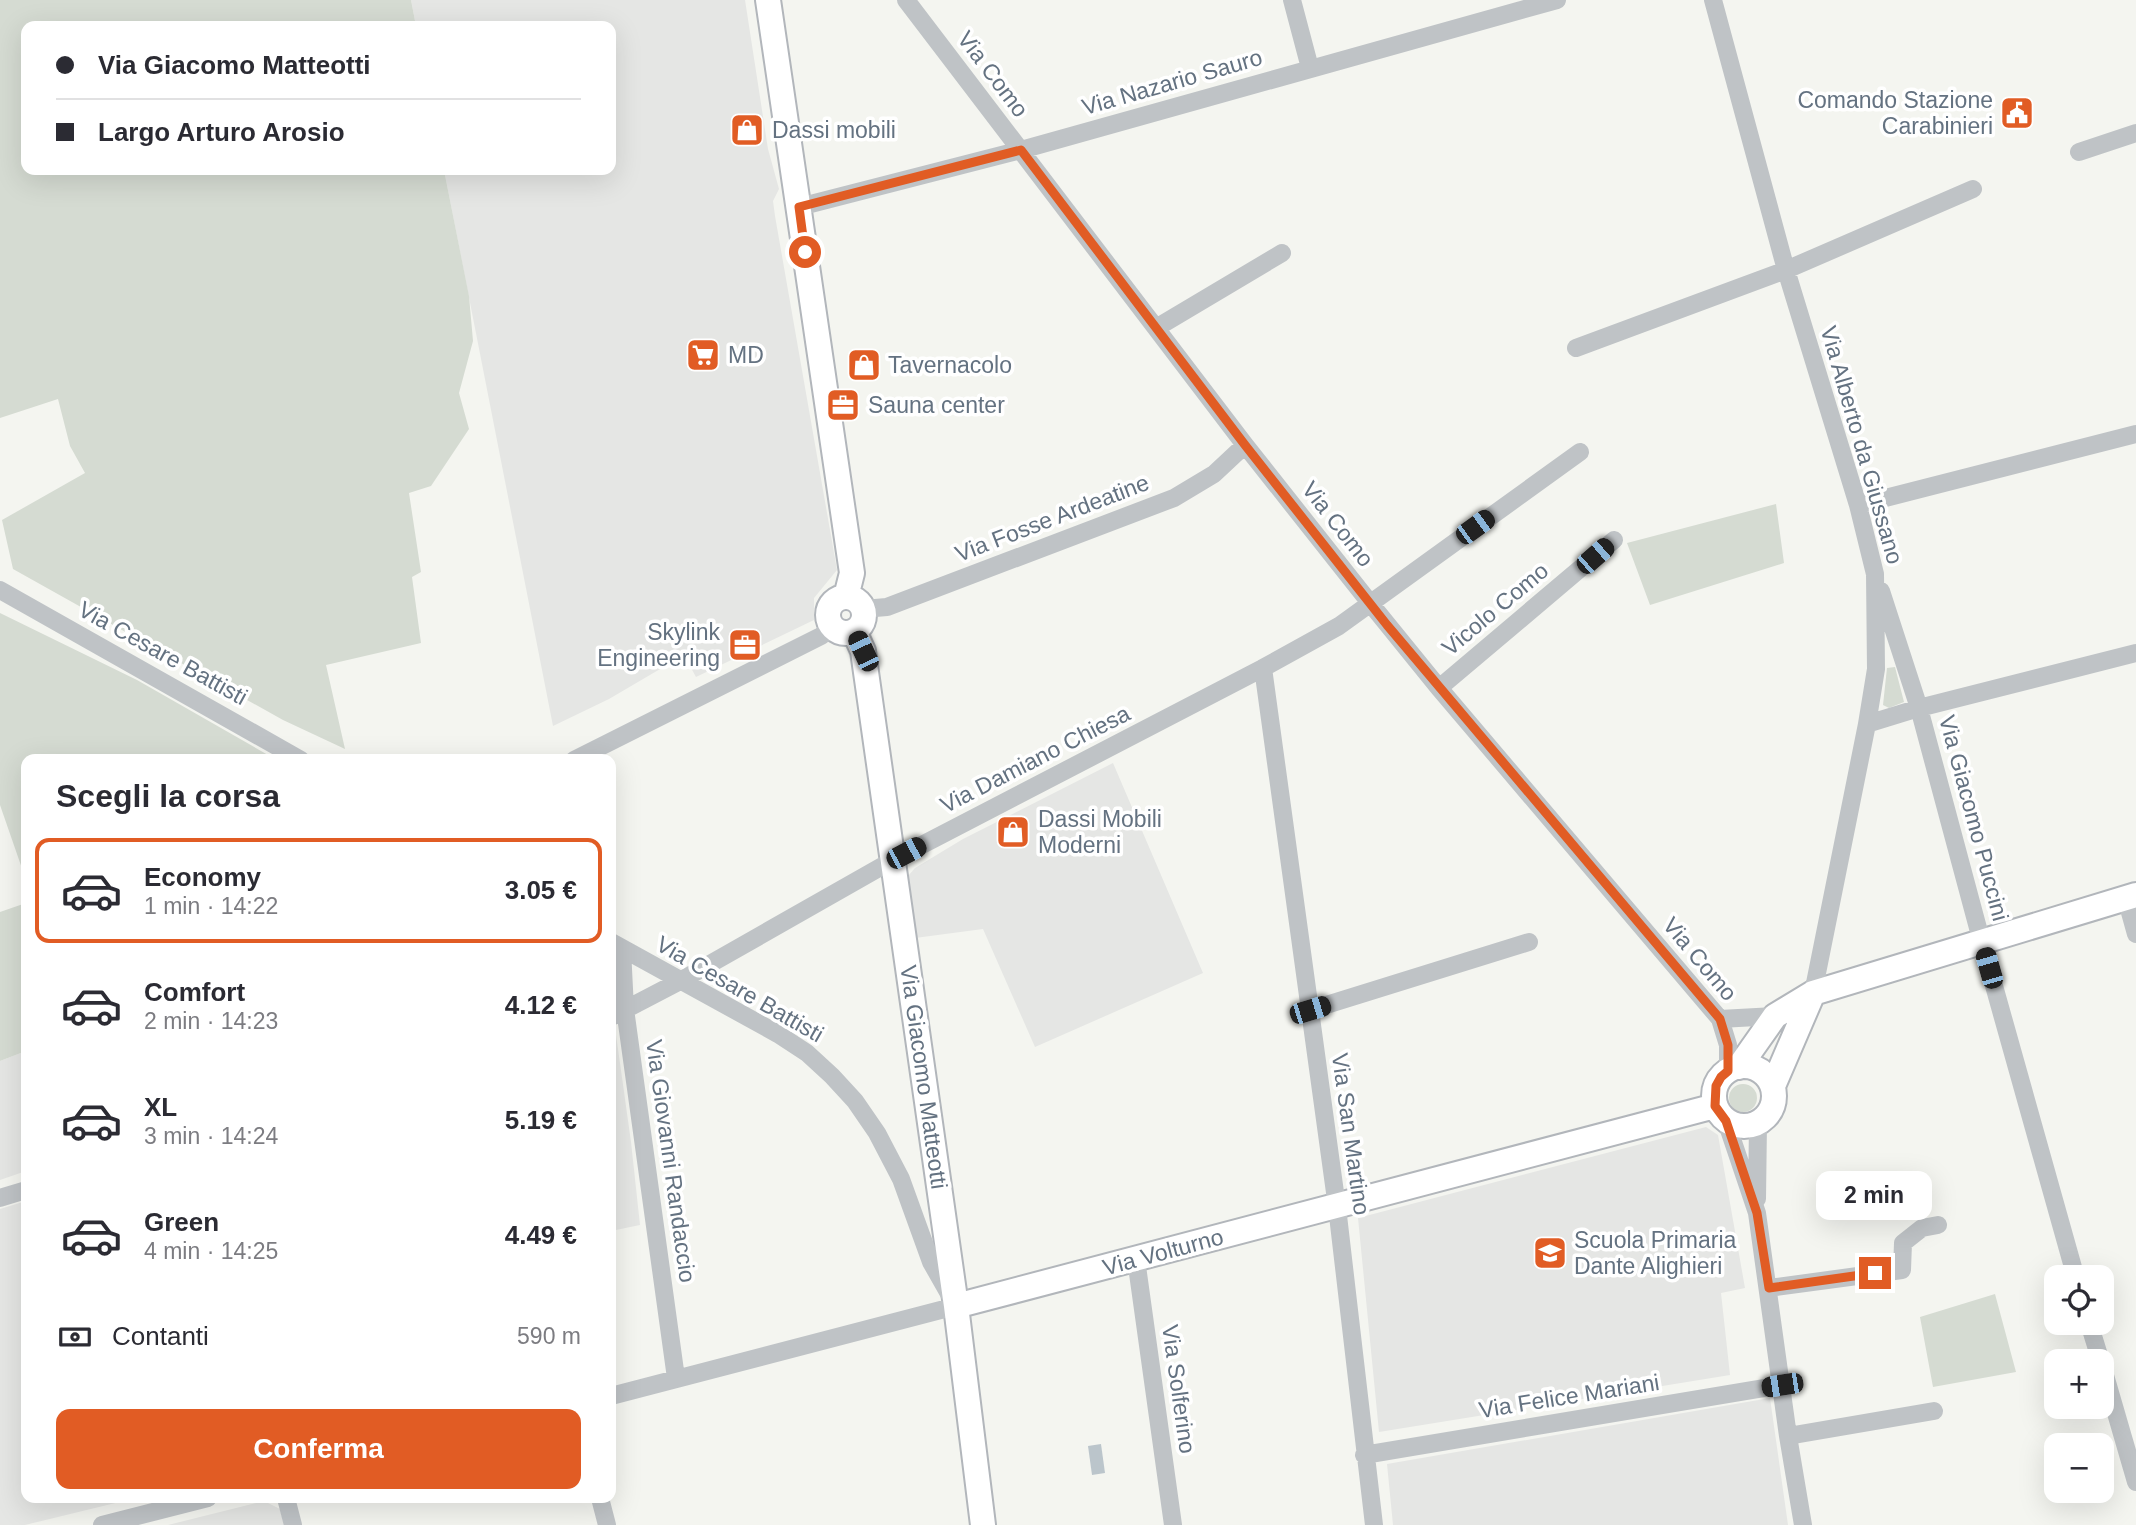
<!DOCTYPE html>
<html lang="it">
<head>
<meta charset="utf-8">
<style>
  :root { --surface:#fff; --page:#f2f2f3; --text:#2b2b33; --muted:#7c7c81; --line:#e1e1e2; --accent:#e15c24 }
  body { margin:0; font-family:Helvetica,sans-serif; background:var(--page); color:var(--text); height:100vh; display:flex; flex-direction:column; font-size:26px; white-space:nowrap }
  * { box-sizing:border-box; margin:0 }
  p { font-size:23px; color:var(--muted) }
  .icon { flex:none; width:38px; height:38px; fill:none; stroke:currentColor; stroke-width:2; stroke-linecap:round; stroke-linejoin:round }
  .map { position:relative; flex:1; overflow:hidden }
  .drawer { position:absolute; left:21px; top:754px; width:595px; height:749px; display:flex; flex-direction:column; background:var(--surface); border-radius:14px; box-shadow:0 7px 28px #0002 }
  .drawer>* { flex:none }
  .top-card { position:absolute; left:21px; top:21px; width:595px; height:154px; border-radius:14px; box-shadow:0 7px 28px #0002; display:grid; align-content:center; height:154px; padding:0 35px; background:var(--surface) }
  .fabs { position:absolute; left:2044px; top:1265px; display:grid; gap:14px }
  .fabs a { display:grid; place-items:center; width:70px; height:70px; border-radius:14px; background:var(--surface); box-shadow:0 7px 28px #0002; font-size:35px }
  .end { position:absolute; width:32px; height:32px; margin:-16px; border:9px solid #e15c24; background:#fff; box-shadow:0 0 0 4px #fff }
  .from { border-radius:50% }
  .bubble { position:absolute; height:49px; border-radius:14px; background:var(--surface); box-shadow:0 7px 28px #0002; font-size:23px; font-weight:600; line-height:49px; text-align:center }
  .car { position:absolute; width:21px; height:42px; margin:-21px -10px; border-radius:9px; box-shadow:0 0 5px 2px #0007; background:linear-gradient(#222 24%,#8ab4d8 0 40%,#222 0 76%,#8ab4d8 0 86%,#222 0) }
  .top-card b { display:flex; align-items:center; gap:24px; height:66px; font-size:26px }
  .top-card b+b { border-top:2px solid var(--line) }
  .top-card i { width:18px; height:18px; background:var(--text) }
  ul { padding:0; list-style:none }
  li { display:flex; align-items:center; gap:21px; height:105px; margin:0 14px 10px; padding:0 21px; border:4px solid transparent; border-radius:14px }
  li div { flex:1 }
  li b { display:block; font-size:26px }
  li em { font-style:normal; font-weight:600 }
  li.selected { border-color:var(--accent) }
  li>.icon { width:63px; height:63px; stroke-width:1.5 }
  h2 { padding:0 35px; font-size:32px; line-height:84px }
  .pay { display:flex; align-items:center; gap:18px; height:77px; padding:0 35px; font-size:26px }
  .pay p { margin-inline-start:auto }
  .action { display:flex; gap:14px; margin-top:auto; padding:14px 35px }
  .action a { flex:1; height:80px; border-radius:14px; background:var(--accent); color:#fff; font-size:28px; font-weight:600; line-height:80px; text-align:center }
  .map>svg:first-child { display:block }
  .built { fill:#e5e6e4 }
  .green { fill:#d5dbd2 }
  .water { fill:#bbc5cb }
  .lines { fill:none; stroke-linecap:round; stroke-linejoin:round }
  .secondary-casing { stroke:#b2b6bb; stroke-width:28 }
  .street { stroke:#bfc3c6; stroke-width:18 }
  .secondary { stroke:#fff; stroke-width:24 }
  .route { stroke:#e15c24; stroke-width:9 }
  .labels { text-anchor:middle; stroke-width:7; stroke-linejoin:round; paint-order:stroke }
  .street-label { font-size:23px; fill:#647281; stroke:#fff }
  .poi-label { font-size:23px; fill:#647281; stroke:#fff; text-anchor:start }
</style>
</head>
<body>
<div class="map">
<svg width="2136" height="1525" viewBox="0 0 2136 1525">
  <rect width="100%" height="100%" fill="#f4f5f0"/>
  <path class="built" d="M411,0H745L768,149L779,189L773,201L775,216L837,570L814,598V620L696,677L684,655L609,699L553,726L444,170H611V26H416Z
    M1113,763L1203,973L1035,1047L983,929L915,938L908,876L915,868L963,839Z
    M611,1033L616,1035L618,1049L631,1142L640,1225L611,1231Z
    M26,1051V1171L0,1180V1061Z
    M1706,1127L1718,1135L1745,1288L1721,1293L1730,1375L1379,1432L1358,1218Z
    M26,1201V1498H136L25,1525H0V1209Z
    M1770,1398L1788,1525H1393L1387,1464Z
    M264,1501L280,1509L284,1525H168Z"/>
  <path class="green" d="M0,0H411L416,26H26V170H444L469,296L473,341L459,393L469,429L431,486L409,493L421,572L412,577L421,643L326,665L345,749L283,720L13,569L2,520L85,473L70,446L58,399L0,418Z
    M1776,504L1784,563L1650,605L1627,543Z
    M0,613L137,680L275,759L26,760V880L0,805Z
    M1895,667L1904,702L1889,708L1883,705L1887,668Z
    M26,903V1051L0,1061V912Z
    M1729 1098a14 14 0 1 1 28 0a14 14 0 1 1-28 0Z
    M1995,1294L2016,1372L1933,1387L1920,1317Z"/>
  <path class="water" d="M1101,1444L1105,1473L1092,1475L1088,1446Z"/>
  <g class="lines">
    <defs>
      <path id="secondary" d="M768,0L852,573L846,597
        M828 615a18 18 0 1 1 36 0a18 18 0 1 1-36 0Z
        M854,631L863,651L956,1306L983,1525
        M1714 1096a30 30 0 1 1 60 0a30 30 0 1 1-60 0Z
        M1739,1067L1775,1016L1813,993L2136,895
        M1773,1086L1813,993
        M956,1306L1715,1106"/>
    </defs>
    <use href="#secondary" class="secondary-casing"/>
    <path class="street" d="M906,0L1245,445L1370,603L1439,688L1720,1019L1728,1045V1071
      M1292,0L1310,68
      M1713,0L1786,270L1858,505L1875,574L1876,669L1867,724L1813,993
      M2079,152L2136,133
      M799,207L1021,150L1557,0
      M1156,328L1282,253
      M1576,348L1786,270L1973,189
      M1858,505L2136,434
      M0,590L301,760
      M1881,591L1919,708L1982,943L2076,1278
      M863,609L887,607L1174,498L1214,474L1245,445
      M1263,668L1337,1207L1374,1525
      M1439,688L1614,540
      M1867,724L1919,708L2136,653
      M574,760L821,636L832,627
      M2126,898L2136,934
      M611,942L778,1034L807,1053L832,1076L855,1101L877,1133L901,1179L931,1262L956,1306L611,1396
      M622,949L625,1009L676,1378
      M1310,1010L1529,942
      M611,1017L680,981L893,860L1263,668L1339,626L1580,452
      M1720,1019L1775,1016
      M1726,1121L1757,1213L1788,1436L1803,1525
      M0,1198L26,1190
      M1757,1199L1758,1123
      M1136,1259L1173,1525
      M1769,1288L1902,1270L1903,1243L1922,1228L1938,1225
      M2089,1323L2101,1362
      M2102,1365L2136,1482
      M1788,1436L1934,1411
      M1364,1455L1782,1385
      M286,1498L293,1525
      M600,1498L607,1525
      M102,1525L208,1498"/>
    <use href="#secondary" class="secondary"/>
  </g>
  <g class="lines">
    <path class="route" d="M805,252L799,207L1021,150L1245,445L1387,625L1720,1019L1728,1045V1071L1721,1077L1716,1086L1715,1106L1726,1121L1757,1213L1769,1288L1875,1273"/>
  </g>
  <defs>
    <symbol id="civic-square" viewBox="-11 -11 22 22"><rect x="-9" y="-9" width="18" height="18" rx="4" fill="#e15c24" stroke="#fff"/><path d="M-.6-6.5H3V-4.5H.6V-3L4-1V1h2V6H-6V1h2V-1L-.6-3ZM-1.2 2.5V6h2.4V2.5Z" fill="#fff"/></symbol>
    <symbol id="shop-square" viewBox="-11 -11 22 22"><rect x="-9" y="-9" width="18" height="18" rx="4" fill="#e15c24" stroke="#fff"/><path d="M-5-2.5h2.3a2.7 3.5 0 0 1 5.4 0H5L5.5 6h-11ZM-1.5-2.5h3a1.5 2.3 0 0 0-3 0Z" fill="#fff"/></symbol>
    <symbol id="supermarket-square" viewBox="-11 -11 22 22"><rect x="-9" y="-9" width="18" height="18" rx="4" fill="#e15c24" stroke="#fff"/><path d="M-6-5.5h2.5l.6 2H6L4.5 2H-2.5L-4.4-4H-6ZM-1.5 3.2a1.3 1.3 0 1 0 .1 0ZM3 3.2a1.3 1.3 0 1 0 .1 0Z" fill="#fff"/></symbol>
    <symbol id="office-square" viewBox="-11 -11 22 22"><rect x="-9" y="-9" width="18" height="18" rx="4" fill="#e15c24" stroke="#fff"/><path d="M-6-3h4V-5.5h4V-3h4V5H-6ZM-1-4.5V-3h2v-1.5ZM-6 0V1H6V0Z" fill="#fff"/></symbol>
    <symbol id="school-square" viewBox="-11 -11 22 22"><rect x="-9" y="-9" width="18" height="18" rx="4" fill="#e15c24" stroke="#fff"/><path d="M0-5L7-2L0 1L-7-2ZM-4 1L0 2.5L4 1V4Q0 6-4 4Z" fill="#fff"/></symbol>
  </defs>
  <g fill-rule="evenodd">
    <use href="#civic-square" x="1998" y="94" width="38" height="38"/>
    <use href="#shop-square" x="728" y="111" width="38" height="38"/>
    <use href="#supermarket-square" x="684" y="336" width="38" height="38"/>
    <use href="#shop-square" x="845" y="346" width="38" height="38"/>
    <use href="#office-square" x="824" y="386" width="38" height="38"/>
    <use href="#office-square" x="726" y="626" width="38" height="38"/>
    <use href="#shop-square" x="994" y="813" width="38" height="38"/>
    <use href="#school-square" x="1531" y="1234" width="38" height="38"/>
  </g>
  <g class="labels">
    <g class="street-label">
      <text transform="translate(993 74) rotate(53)" y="8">Via Como</text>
      <text transform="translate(1172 82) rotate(-16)" y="8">Via Nazario Sauro</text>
      <text transform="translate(1862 445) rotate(74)" y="8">Via Alberto da Giussano</text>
      <text transform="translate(1052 518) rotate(-21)" y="8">Via Fosse Ardeatine</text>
      <text transform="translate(1338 524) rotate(52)" y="8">Via Como</text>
      <text transform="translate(1495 609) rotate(-40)" y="8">Vicolo Como</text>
      <text transform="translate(163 653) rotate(29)" y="8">Via Cesare Battisti</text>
      <text transform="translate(1035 759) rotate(-27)" y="8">Via Damiano Chiesa</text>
      <text transform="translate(1974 818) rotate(75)" y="8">Via Giacomo Puccini</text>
      <text transform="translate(1700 959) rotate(50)" y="8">Via Como</text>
      <text transform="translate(740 989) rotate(30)" y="8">Via Cesare Battisti</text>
      <text transform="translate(924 1077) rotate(82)" y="8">Via Giacomo Matteotti</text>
      <text transform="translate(1351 1134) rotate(82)" y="8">Via San Martino</text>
      <text transform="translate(671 1161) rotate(82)" y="8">Via Giovanni Randaccio</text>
      <text transform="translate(1163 1252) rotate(-15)" y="8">Via Volturno</text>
      <text transform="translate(1179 1389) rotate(82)" y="8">Via Solferino</text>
      <text transform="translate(1569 1396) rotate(-9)" y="8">Via Felice Mariani</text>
    </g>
    <g class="poi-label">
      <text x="1993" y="108" text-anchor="end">Comando Stazione<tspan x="1993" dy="26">Carabinieri</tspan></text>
      <text x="772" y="138">Dassi mobili</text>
      <text x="728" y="363">MD</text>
      <text x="888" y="373">Tavernacolo</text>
      <text x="868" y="413">Sauna center</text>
      <text x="720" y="640" text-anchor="end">Skylink<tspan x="720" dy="26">Engineering</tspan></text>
      <text x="1038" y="827">Dassi Mobili<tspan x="1038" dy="26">Moderni</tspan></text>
      <text x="1574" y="1248">Scuola Primaria<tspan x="1574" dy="26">Dante Alighieri</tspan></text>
    </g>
  </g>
</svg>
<div class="fabs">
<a><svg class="icon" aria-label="locate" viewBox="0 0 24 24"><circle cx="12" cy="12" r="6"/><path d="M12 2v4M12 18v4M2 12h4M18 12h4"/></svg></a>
<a>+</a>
<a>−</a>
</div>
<i class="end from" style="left:805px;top:252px"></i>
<i class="end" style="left:1875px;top:1273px"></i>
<div class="bubble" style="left:1816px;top:1171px;width:116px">2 min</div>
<i class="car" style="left:1475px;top:527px;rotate:54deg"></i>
<i class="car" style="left:1595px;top:556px;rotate:49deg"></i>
<i class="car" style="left:863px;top:651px;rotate:335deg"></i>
<i class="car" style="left:906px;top:853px;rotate:62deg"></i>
<i class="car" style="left:1989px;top:968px;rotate:344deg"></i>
<i class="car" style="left:1310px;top:1010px;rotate:73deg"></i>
<i class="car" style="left:1782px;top:1385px;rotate:261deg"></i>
<div class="top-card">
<b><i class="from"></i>Via Giacomo Matteotti</b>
<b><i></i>Largo Arturo Arosio</b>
</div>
<section class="drawer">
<h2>Scegli la corsa</h2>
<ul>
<li class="selected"><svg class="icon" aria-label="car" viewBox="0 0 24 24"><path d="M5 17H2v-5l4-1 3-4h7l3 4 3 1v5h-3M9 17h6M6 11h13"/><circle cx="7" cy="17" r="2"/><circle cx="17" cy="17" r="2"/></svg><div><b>Economy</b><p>1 min · 14:22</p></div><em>3.05 €</em></li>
<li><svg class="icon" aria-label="car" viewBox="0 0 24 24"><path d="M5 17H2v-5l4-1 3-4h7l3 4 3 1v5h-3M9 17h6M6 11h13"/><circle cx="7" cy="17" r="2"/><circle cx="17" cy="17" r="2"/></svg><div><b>Comfort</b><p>2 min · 14:23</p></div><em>4.12 €</em></li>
<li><svg class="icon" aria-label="car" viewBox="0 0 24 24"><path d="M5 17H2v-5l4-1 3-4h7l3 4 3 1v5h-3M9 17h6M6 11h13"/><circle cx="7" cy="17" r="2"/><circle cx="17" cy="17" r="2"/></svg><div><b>XL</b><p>3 min · 14:24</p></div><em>5.19 €</em></li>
<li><svg class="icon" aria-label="car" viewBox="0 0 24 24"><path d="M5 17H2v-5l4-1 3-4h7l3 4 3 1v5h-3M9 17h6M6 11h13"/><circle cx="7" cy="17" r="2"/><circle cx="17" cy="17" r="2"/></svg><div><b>Green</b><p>4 min · 14:25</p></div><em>4.49 €</em></li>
</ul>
<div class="pay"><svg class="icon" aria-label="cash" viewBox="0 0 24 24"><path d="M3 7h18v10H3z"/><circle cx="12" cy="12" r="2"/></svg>Contanti<p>590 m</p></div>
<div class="action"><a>Conferma</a></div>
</section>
</div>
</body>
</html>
